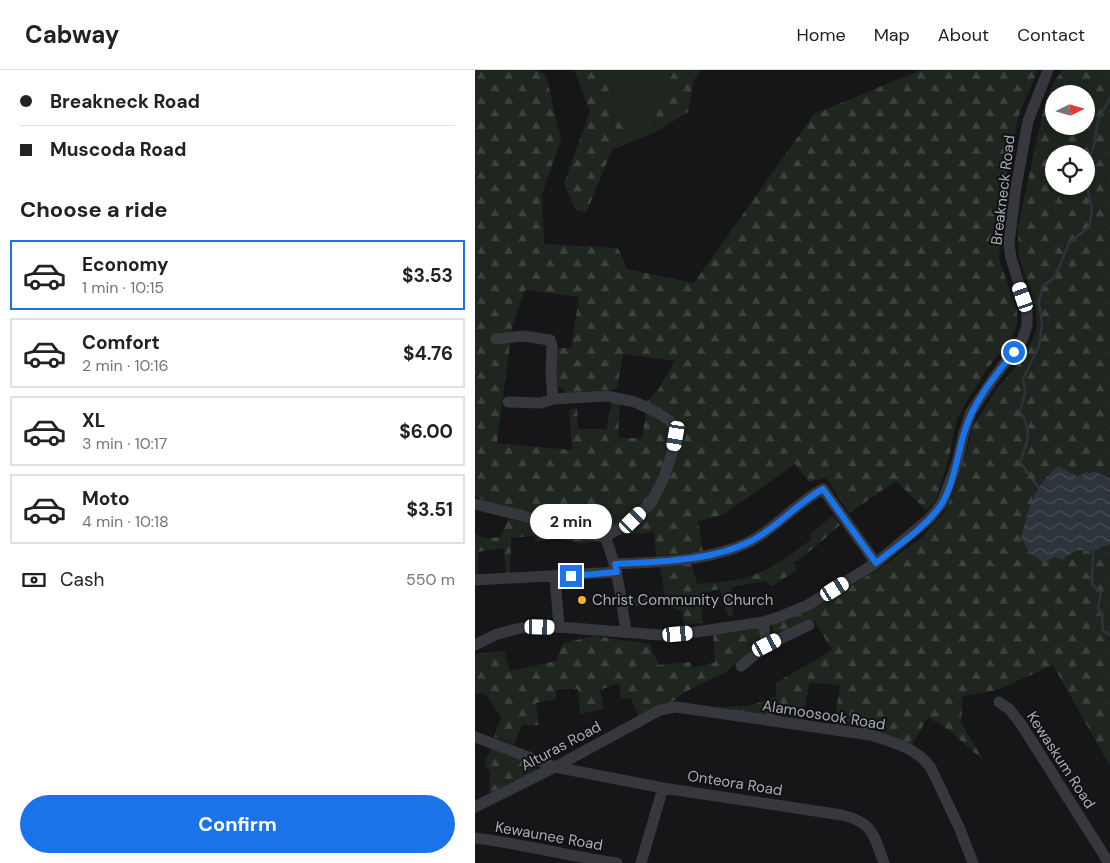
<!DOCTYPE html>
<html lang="en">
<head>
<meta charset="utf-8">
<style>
  :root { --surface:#fff; --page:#f6f6f6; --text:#222; --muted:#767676; --line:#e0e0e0; --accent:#1a73e8 }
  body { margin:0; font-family:"DM Sans",sans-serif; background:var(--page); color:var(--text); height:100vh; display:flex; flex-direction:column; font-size:19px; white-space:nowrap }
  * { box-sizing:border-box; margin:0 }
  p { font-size:16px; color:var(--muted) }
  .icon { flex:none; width:28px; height:28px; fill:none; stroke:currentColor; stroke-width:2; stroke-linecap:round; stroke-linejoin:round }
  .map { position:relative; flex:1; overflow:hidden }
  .side { display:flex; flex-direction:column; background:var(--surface); width:475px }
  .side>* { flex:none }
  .hud { display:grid; align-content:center; height:110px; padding:0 20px; background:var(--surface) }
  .needle { width:32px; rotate:85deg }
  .controls { position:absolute; left:570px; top:15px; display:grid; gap:10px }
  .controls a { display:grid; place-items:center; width:50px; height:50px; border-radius:50%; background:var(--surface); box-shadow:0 2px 12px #0003; font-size:25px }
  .end { position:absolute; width:22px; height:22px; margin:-11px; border:6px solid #1a73e8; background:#fff; box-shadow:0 0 0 2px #fff }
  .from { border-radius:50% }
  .bubble { position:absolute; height:35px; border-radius:18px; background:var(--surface); box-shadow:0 2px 12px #0003; font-size:16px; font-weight:700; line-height:35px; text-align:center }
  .car { position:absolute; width:15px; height:30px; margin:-15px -8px; border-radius:6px; box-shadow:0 0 4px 1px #0007; background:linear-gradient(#fff 24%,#345 0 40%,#fff 0 76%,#345 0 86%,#fff 0) }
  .hud b { display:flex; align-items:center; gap:18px; height:48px; font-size:19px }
  .hud b+b { border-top:1px solid var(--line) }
  .hud i { width:12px; height:12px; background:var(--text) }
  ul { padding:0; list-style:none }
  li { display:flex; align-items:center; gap:15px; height:70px; margin:0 10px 8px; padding:0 10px; border:2px solid var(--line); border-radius:0px }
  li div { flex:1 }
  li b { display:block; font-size:19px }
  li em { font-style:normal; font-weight:700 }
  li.current { border-color:var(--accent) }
  li>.icon { width:45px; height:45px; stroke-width:1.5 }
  h2 { padding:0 20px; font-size:22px; line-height:60px }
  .pay { display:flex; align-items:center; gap:12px; height:55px; padding:0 20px; font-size:19px }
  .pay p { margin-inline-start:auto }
  .cta { display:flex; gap:10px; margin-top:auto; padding:10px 20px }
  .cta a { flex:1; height:58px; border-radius:30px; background:var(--accent); color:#fff; font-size:20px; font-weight:700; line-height:58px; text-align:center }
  header { display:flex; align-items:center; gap:30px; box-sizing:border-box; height:70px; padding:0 25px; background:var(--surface); border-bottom:1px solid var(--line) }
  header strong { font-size:24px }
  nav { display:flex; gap:28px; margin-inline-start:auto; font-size:18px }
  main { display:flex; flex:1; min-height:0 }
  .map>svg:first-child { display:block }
  .green { fill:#1e261f }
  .forest { fill:url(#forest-firs); fill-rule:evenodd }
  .water { fill:url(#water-waves) }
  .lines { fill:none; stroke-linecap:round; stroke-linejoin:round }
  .stream { stroke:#2c353c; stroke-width:2.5 }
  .minor { stroke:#37383d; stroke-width:11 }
  .route { stroke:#1a73e8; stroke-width:6 }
  .poi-dot { fill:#f2b134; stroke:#111113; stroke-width:2 }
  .labels { text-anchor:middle; stroke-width:4; stroke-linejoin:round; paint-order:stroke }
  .street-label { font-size:15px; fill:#a8adb8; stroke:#111113 }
  .poi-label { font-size:15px; fill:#a8adb8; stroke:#111113; text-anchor:start }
</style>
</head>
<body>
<header>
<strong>Cabway</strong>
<nav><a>Home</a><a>Map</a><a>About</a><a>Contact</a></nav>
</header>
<main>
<section class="side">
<div class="hud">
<b><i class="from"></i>Breakneck Road</b>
<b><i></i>Muscoda Road</b>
</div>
<h2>Choose a ride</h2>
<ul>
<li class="current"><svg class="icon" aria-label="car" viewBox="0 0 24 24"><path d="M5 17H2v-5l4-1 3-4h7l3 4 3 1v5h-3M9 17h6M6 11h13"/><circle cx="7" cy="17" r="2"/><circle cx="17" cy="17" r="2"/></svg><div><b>Economy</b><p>1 min · 10:15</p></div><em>$3.53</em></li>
<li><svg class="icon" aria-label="car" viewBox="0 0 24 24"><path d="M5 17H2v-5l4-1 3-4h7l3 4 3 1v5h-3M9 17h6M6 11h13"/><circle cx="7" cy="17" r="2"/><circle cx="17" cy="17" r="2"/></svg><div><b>Comfort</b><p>2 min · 10:16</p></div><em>$4.76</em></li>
<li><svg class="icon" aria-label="car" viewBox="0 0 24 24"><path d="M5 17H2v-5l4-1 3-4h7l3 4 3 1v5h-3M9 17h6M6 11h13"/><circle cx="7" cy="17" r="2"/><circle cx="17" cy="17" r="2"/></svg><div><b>XL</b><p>3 min · 10:17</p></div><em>$6.00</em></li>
<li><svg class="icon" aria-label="car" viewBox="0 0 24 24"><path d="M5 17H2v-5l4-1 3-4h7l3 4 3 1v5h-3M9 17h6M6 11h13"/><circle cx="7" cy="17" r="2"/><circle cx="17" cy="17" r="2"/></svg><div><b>Moto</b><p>4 min · 10:18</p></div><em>$3.51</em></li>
</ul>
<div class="pay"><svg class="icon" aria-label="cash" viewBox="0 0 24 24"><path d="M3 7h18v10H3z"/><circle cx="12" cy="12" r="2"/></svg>Cash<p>550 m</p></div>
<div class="cta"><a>Confirm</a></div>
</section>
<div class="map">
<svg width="635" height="793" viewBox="0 0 635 793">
  <defs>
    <pattern id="forest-firs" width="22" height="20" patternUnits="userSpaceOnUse" patternTransform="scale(1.25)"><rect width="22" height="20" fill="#1e261f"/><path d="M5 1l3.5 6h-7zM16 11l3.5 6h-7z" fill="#3c433d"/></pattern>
    <pattern id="water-waves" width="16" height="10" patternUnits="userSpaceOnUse" patternTransform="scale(1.25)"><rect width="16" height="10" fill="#2c353c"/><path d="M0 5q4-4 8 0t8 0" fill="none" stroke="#485056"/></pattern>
  </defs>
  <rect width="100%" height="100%" fill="#161618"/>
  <path class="green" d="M140,0H199L183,35L179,63L137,80L158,56L135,45Z"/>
  <path class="forest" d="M0,0H62L71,5L86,70L67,124L69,174L143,178L152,199L219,213L339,44L446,0H563L543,47L530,116L526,154L524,189L542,240V255L536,268L510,302L482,348L473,391L461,430L451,440L421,411L374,443L351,408L334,412L320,394L248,445L223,451L228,481L181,486L179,462L141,465C155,457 171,449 180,434C189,422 209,372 203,358C198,343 181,343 171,332L183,320L200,291L148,284L142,319L92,323L81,314L82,278H96L104,227L50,220L37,258L22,373L97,380L94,340L102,338L103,359H131L137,332L145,334L143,368H167L171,343L190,353L194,360L196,369L193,385L174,430L157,445L127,462L104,459L53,442L9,431L0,425Z
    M99,0H140L135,45L158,56L137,80L111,143L100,139L89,114L115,41Z
    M199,0H226L219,10L213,42L179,63L183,35Z
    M588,0H635V409L620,401L602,406L574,403L561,420L581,487L587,490L601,480L618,481L635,474V696L578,595L522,620L488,626L486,653L509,691L475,661L453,647L437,675L424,669L359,656L365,616L335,612L327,650L234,637L275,636L301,626V613L357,580L338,549L298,568L297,554L335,540L404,499L447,467L471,440L488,394L498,356L523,317L544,293L555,276L562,257L561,238L544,187L543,157L570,32L579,11ZM579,24H611V56H579ZM579,84H611V116H579Z
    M358,445L365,455L339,478L318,493L322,500L297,516L290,511L257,517L258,546H253L245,519L225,523L228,553L209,555L207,541L192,535L153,537L150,527L157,526L161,530L190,527L185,496L216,493L222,514C239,513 256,512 273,507C296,500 317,483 337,469L334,465Z
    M33,449L54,453L82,463L122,471L107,474L82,468L60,472V466L36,468L35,504H31L29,478L3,482V506H0V463L9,468L26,467Z
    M284,559L288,575L263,591L251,602L210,622L196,633L164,647L156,628L146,629L144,613L125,620L129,639L105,644L103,619L81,620V629L61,633L64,655H47L39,675L19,667L26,647L11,624L0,623V584L29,581L35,601L81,591L88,573L120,566L175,574L183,595L215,592L217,598L240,592L238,565Z
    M16,678L61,696L62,701L14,723L15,701L9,695Z"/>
  <path class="water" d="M583,396L602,406L620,401L635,409V474L618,481L601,480L587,490L581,487L568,492L555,483L546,468C554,438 558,416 583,396Z"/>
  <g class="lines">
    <path class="stream" d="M611,104L620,71L623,50L635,28
      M554,404L545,392C553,372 557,360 545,341L550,323L548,309L564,276L567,253L564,233L567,217L580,207L594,173L614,157L617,140L611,111
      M558,410L563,417
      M618,481L617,514L626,523L623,538L627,546L628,561L635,565"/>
    <path class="minor" d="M21,269L48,266L75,270L77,276L76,305L78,329
      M33,332L66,333L78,329L132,326L160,332L183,343L195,351L200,359L201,366L198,380L189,407L176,433L158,450L130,467
      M0,434L52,447L104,463L130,467C143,498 146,529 151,562
      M140,494C183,492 237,491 276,471C301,458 321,433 348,419L401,493
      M80,507L84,557
      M0,510L142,502
      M288,552L292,575
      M0,575L22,564L46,558L84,557L185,565L221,562L288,552L304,547L333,535L401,493L455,448L467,433L482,393L489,363L496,342L518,309L547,270L552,256V240L536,188L534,173L541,117L553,51L573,0
      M266,596L292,575L334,555
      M524,632L534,639L546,654L634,793
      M0,667L80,697L188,718L367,745C399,753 398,764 409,793
      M0,737L80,697L185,640L201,637L395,665C418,672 442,678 456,698L484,757L498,793
      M0,768C48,774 94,786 142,793
      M166,793L188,718"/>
  </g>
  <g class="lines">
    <path class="route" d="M96,506L142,502L140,494C183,492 237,491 276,471C302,458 322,433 348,419L401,493C423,475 449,459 466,435C478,417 483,383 489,363C498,332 519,307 539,282"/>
  </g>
  <circle class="poi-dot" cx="107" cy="530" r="5"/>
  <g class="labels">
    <g class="street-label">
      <text transform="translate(528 120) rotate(-83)" y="5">Breakneck Road</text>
      <text transform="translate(349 645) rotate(9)" y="5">Alamoosook Road</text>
      <text transform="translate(86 676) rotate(-28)" y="5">Alturas Road</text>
      <text transform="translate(586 690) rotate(57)" y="5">Kewaskum Road</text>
      <text transform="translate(260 713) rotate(9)" y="5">Onteora Road</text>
      <text transform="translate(74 766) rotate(10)" y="5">Kewaunee Road</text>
    </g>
    <g class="poi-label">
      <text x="117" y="535">Christ Community Church</text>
    </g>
  </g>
</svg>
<div class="controls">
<a><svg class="needle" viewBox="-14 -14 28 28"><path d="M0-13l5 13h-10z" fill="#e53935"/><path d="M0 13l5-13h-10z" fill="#767676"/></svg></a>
<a><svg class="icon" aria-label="locate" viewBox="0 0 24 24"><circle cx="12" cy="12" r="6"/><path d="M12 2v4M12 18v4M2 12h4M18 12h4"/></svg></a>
</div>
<i class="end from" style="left:539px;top:282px"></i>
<i class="end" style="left:96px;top:506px"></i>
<div class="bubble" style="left:55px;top:434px;width:82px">2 min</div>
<i class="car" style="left:548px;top:227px;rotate:341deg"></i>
<i class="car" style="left:201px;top:366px;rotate:190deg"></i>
<i class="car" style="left:158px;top:450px;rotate:46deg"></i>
<i class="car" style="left:360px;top:519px;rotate:58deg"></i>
<i class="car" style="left:65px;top:557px;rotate:91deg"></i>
<i class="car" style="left:203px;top:564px;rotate:85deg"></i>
<i class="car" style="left:292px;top:575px;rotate:63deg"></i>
</div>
</main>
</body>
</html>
